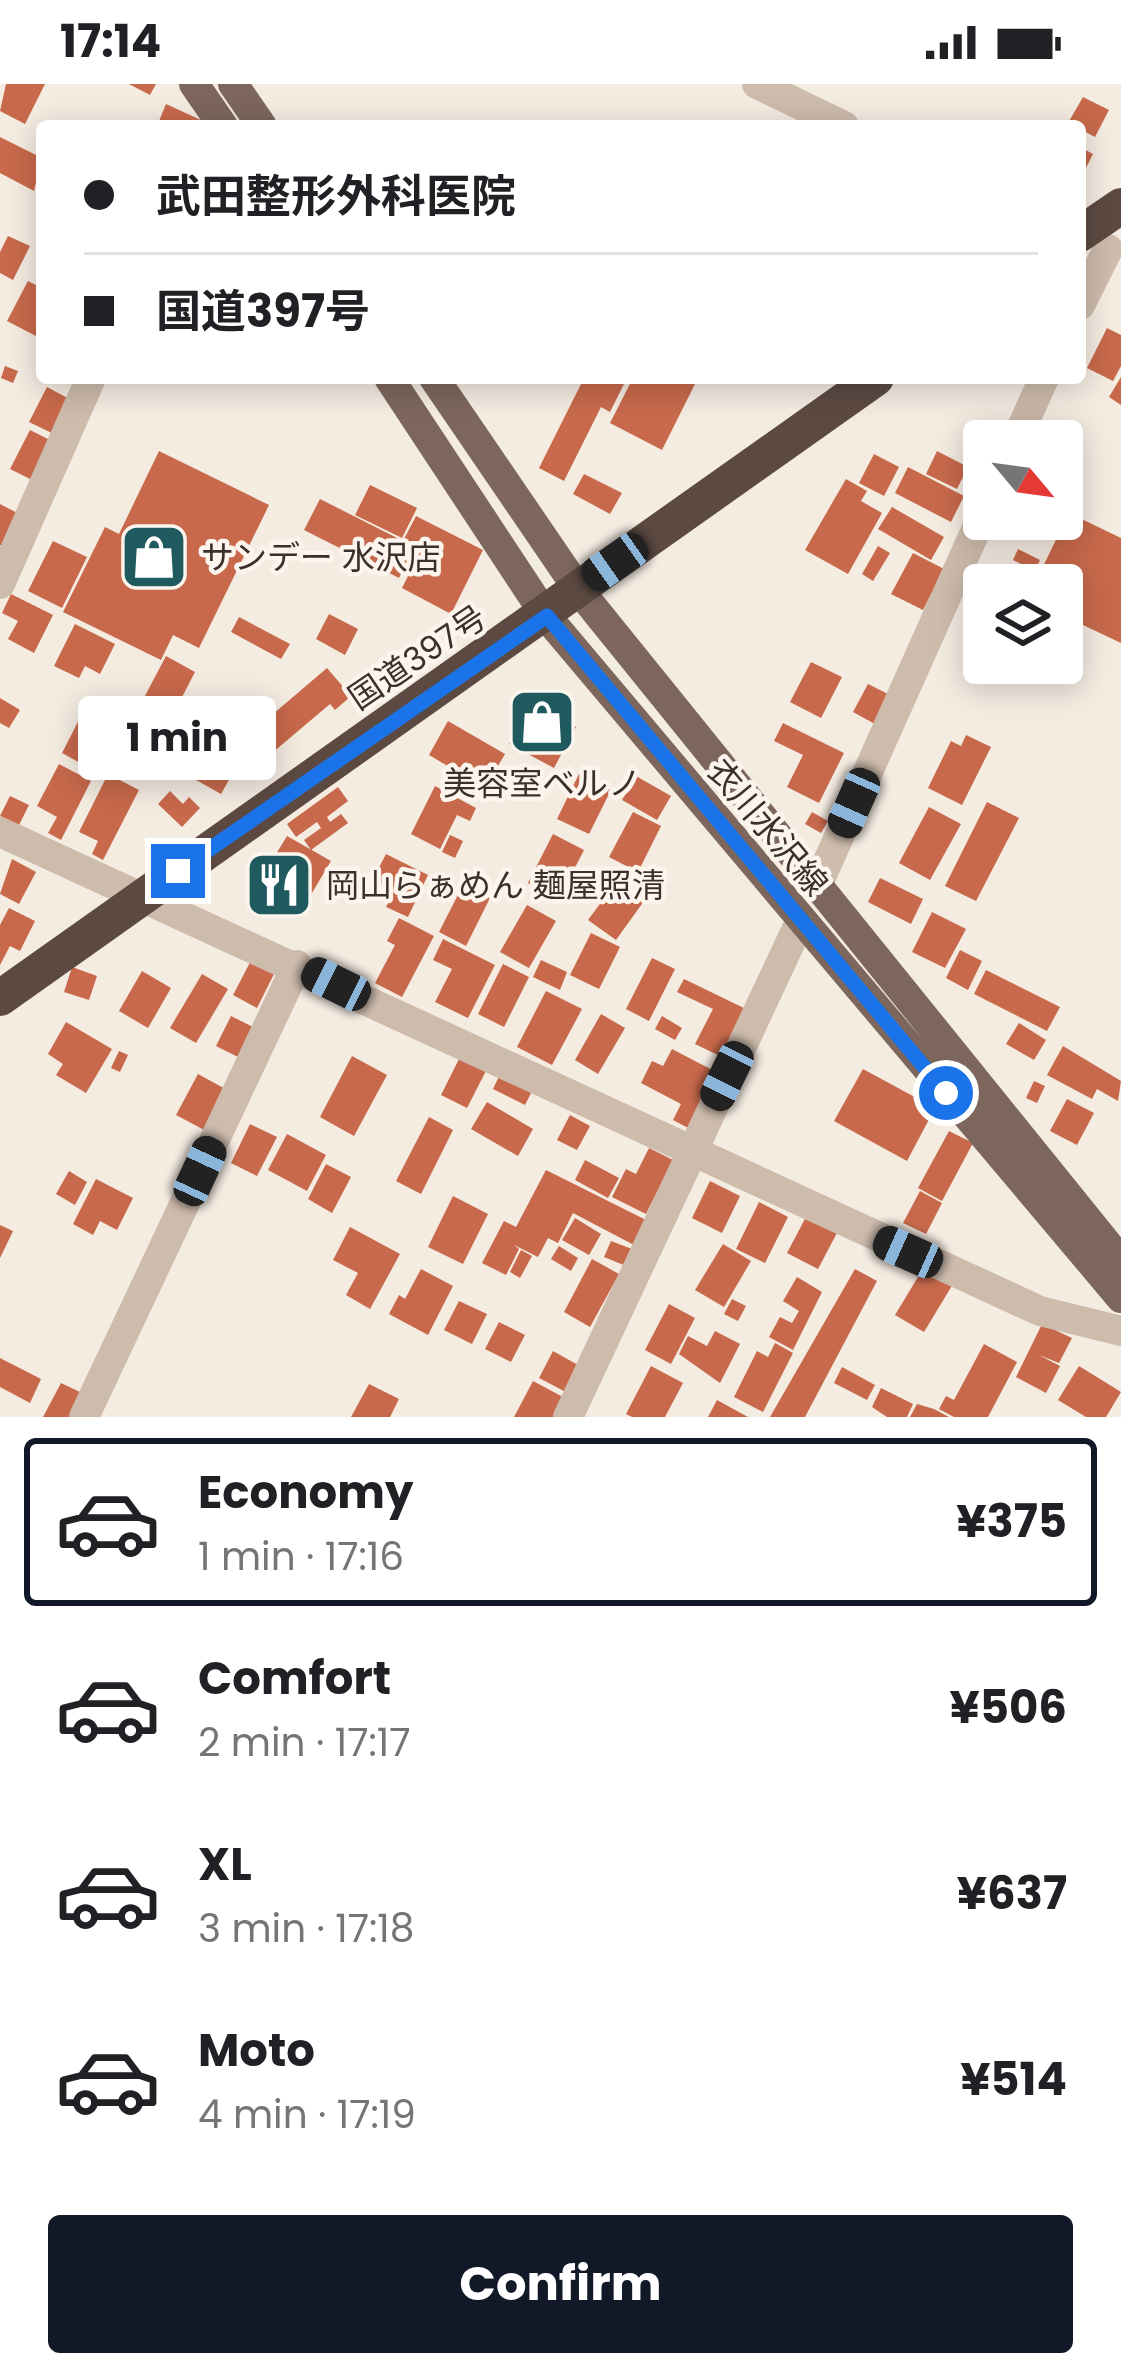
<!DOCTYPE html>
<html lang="en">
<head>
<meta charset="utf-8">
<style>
  :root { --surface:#fff; --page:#f2f2f2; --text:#202124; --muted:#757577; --line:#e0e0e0; --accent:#111827 }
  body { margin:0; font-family:Poppins,"Noto Sans JP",sans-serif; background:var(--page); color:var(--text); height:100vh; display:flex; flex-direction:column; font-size:45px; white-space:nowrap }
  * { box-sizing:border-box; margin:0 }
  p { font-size:39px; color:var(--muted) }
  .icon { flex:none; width:66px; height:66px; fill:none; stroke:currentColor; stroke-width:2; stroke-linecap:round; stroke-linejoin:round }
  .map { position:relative; height:1333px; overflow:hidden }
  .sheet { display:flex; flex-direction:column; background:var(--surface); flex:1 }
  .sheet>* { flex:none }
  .guide { position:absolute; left:36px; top:36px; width:1050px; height:264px; border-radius:12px; box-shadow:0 6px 30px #0003; display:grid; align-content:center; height:264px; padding:0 48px; background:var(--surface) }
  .needle { width:78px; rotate:119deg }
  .fabs { position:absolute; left:963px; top:336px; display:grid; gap:24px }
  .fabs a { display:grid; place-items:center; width:120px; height:120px; border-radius:12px; background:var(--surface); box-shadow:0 6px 30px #0003; font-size:60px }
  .end { position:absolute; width:54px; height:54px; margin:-27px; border:15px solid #1a73e8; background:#fff; box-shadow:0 0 0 6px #fff }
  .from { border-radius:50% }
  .bubble { position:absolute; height:84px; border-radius:12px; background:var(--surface); box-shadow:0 6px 30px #0003; font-size:39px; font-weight:700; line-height:84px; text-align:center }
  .car { position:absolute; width:36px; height:72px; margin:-36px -18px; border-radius:15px; box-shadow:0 0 9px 3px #0007; background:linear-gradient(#222 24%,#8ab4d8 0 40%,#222 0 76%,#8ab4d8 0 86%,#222 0) }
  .guide b { display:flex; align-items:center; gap:42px; height:114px; font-size:45px }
  .guide b+b { border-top:3px solid var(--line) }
  .guide i { width:30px; height:30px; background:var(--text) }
  ul { padding:21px 0 0; list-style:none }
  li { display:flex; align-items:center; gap:36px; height:168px; margin:0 24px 18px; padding:0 24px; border:6px solid transparent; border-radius:12px }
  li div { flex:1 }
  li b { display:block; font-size:45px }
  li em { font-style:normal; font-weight:700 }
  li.current { border-color:var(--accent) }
  li>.icon { width:108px; height:108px; stroke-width:1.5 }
  .cta { display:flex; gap:24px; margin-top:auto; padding:24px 48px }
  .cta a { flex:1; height:138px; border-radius:12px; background:var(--accent); color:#fff; font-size:48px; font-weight:700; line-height:138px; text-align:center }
  .status { display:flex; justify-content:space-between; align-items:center; height:84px; padding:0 60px; background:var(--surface); direction:ltr }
  .status svg { height:33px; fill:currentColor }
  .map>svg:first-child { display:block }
  .building { fill:#c8694b }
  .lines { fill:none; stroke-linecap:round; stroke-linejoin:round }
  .minor { stroke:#cdbbac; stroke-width:30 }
  .major { stroke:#7d675c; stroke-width:30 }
  .highway { stroke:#5c4a42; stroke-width:36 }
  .route { stroke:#1a73e8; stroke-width:15 }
  .labels { text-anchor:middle; stroke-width:9; stroke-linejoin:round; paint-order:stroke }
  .poi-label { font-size:33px; fill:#3b302b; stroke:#fbf5ee; text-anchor:start }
  .street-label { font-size:33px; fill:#3b302b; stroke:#fbf5ee }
</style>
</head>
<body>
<div class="status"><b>17:14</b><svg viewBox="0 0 49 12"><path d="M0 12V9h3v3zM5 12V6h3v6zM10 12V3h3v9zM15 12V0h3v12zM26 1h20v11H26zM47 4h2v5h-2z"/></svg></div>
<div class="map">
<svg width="1121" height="1333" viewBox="0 0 1121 1333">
  <rect width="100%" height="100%" fill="#f4ebe1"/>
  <path class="building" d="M6,0H45L25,40L0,27Z
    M129,0H156L150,11Z
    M1083,13L1109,26L1095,53L1068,39Z
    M166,20L203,37L200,42H157Z
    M0,53L42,74L34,107L0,89Z
    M1080,63L1093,70L1080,96Z
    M8,152L30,162L13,196L0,189V168Z
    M28,197L42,204V239L36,252L7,237Z
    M1107,244L1121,251V282L1113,297L1087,284Z
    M5,282L18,287L13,299L1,294Z
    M1121,293V321L1109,313Z
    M584,294H627L610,328L601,323L564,397L539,384Z
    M633,294H698L662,366L610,339Z
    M47,303L75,318L58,352L29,338Z
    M30,346L56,359L36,398L10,385Z
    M159,367L269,421L199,564L173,551L161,576L63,528L105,443L119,450Z
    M937,367L968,383L957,405L926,390Z
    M874,370L899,383L884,412L859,399Z
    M908,383L964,412L951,438L895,409Z
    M584,390L622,409L610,430L573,410Z
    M846,395L867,407L861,417L882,429L848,490L805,466Z
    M370,401L417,424L402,454L355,431Z
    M320,415L415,463L399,494L304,446Z
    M0,420L21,431L5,463L0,461Z
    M892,423L944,453L931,476L878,445Z
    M1069,429L1121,454V559L1062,531V501H1034Z
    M416,432L483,466L451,530L402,504L422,464L404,455Z
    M53,457L87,473L62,524L28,507Z
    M878,462L890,469L873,497L862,490Z
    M1018,465L1040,476L1035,487L1013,476Z
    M913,469L944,485L923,526L891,510Z
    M999,486L1015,494L1012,501H992Z
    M11,510L53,531L34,569L8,555L18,537L2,529Z
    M329,530L358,545L345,571L316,555Z
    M239,533L290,560L281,575L231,548Z
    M75,540L115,560L100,590L85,582L79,594L54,582Z
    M166,572L195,588L167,642L137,627Z
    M811,578L842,593L821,634L790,618Z
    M327,584L351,612L335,626L330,620L265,675L246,653Z
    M868,600L890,611L875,640L853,628Z
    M0,614L20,626L9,644L0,639Z
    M531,620L576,643L554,684L509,660Z
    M85,624L114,639L91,685L62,669Z
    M448,637L505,670L485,704L429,671Z
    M783,639L844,669L819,719L787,703L803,671L774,657Z
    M142,642L164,653L151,679L129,668Z
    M966,651L991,663L962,721L928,704L951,657L961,662Z
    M190,653L238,680L221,710L173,683Z
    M59,680L91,697L61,756L48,749L57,733L37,722Z
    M108,690L139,706L103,776L92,770L98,757L79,748Z
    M579,690L611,706L589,750L557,735Z
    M636,692L671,712L657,736L622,716Z
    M435,702L476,724L470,737L457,731L440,765L411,750Z
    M338,703L348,717L327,733L330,738L341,730L348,739L311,766L304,756L321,744L317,738L296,753L287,740Z
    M170,707L183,720L189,713L200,724L182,743L158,720Z
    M10,712L29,721L19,741L0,732Z
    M987,718L1019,734L976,817L945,802Z
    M929,723L961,740L930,796L899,779Z
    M633,728L661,742L638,788L609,773Z
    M812,728L828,737L821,749L805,740Z
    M553,750L584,766L559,815L528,799Z
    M450,751L463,757L455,774L442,768Z
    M287,752L331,777L300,829L256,803Z
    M386,770L428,791L408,833L386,823L394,807L372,797Z
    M12,775L36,788L19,820L0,810Z
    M880,794L923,815L911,840L868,818Z
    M617,797L644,817L616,856L588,836Z
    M463,801L490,814L466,862L439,848Z
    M527,821L556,837L529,884L500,868Z
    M9,824L35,837L20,867L10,862L0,881V841Z
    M932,828L966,845L945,884L912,868Z
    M399,834L434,852L402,913L375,899L395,861L387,857Z
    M591,849L620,863L599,905L570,891Z
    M443,855L495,881L468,934L435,918L452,885L433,876Z
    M960,866L982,877L968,906L946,894Z
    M256,867L279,880L257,924L233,911Z
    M652,874L675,885L649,937L626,925Z
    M541,876L567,888L560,906L533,893Z
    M503,880L529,893L504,943L478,930Z
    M72,883L97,892L89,916L64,908Z
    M986,886L1060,923L1047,947L974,910Z
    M142,887L171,904L148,944L119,927Z
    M202,890L228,905L196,959L170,944Z
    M684,895L748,926L724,974L695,960L713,925L677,908Z
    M546,907L582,925L552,981L517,963Z
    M601,930L625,944L598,990L575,976Z
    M231,932L255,944L240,974L216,962Z
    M662,932L682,944L675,956L655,945Z
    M66,938L112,965L86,1009L56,991L63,980L48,970Z
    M1019,939L1046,956L1034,976L1006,960Z
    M1063,962L1121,997L1118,1017L1097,1005L1092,1015L1047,991Z
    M672,965L718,989L690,1045L673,1036L681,1020L641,999L652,977L663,982Z
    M119,967L128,971L120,988L111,984Z
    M462,969L488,983L467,1024L441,1011Z
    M352,972L387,991L354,1052L320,1033Z
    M503,984L535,1001L525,1021L493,1005Z
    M863,985L935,1024L907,1077L834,1037Z
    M198,990L229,1007L208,1048L176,1031Z
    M1034,997L1045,1002L1037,1019L1026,1014Z
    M1067,1015L1094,1029L1077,1061L1050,1047Z
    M487,1018L533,1045L518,1072L471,1045Z
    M570,1031L590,1042L577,1066L557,1056Z
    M429,1033L453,1046L421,1110L396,1097Z
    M250,1040L277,1053L257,1092L231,1079Z
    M949,1047L973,1059L942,1117L918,1104Z
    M287,1050L326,1071L307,1107L268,1086Z
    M649,1064L673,1076L646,1130L612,1113L626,1085L636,1090Z
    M585,1076L619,1094L608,1114L575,1096Z
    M326,1080L351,1093L332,1129L308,1115Z
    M546,1086L646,1136L634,1161L573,1129L558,1159L548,1154L538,1173L514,1161L519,1165L506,1191L482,1179L504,1137L516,1143Z
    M69,1087L87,1098L75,1121L56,1110Z
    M96,1095L133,1114L117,1146L100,1137L93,1151L73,1140Z
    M710,1097L740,1112L722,1149L692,1134Z
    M920,1107L942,1119L926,1150L903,1139Z
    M453,1112L488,1130L463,1180L428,1163Z
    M759,1118L788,1133L765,1179L736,1165Z
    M807,1131L838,1147L818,1185L787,1169Z
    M575,1134L601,1150L589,1171L562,1156Z
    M0,1141L13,1147L0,1174Z
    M350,1143L400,1170L370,1225L346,1211L358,1189L333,1176Z
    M611,1157L632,1165L626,1182L604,1173Z
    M723,1160L751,1177L724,1223L695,1206Z
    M559,1162L578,1174L571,1187L551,1175Z
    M521,1166L532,1172L520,1194L510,1188Z
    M592,1175L619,1190L590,1243L564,1228Z
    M927,1178L956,1195L924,1248L895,1231Z
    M421,1185L453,1202L428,1251L389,1230L399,1211L405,1215Z
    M855,1185L877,1197L805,1333H770Z
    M797,1193L822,1208L793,1266L769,1253L780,1233L792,1239L799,1227L783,1217Z
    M732,1215L746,1222L738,1237L724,1230Z
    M459,1217L487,1230L472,1260L444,1246Z
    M669,1220L695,1234L671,1280L645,1266Z
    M499,1238L525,1251L511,1278L485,1265Z
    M1042,1240L1072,1254L1059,1279L1039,1271L1060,1282L1046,1309L1016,1293Z
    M715,1247L740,1260L720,1299L679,1270L688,1252L707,1262Z
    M775,1259L793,1269L763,1328L734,1313L757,1267L768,1273Z
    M984,1260L1017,1278L988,1333H954L939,1325L946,1312L954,1316Z
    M553,1267L578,1281L564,1307L539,1294Z
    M0,1274L41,1295L30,1319L0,1303Z
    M651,1282L683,1299L665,1333H632L626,1330Z
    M1079,1282L1121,1308L1106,1333H1086L1058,1316Z
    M842,1283L875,1301L867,1316L834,1299Z
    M533,1297L563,1313L553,1333H514Z
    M61,1299L84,1310L72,1333H43Z
    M369,1300L399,1315L390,1333H351Z
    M881,1304L913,1320L907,1333H887L872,1323Z
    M717,1316L748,1333H708Z
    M917,1320L934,1325L949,1333H910Z"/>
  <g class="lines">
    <path class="minor" d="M757,0L844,42
      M1080,221L1108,165
      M1016,357L1044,294
      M0,500L91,294
      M0,748L1040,1227L1121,1247
      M817,802L984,428
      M84,1333L297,881
      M568,1333L800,838"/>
    <path class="major" d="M194,0L223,42
      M233,0L262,42
      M389,294L546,532L1121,1214
      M434,294L578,505L1121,1177"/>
    <path class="highway" d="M1080,150L1121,122
      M0,914L876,294"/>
  </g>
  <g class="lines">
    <path class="route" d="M178,787L547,532L946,1009"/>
  </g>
  <defs>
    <symbol id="shop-square" viewBox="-11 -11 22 22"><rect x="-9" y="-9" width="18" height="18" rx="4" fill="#1f5a5e" stroke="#fbf5ee"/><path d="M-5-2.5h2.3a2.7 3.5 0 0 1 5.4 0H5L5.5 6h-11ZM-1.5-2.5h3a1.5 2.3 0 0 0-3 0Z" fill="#fff"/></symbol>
    <symbol id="restaurant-square" viewBox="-11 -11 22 22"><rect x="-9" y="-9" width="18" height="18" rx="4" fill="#1f5a5e" stroke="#fbf5ee"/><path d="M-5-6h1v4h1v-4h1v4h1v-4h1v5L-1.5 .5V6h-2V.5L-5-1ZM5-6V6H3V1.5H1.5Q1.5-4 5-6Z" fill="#fff"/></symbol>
  </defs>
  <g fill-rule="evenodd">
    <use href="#shop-square" x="116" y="435" width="76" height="76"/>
    <use href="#shop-square" x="504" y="600" width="76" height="76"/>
    <use href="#restaurant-square" x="241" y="763" width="76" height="76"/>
  </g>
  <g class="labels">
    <g class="poi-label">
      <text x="201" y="485">サンデー 水沢店</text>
      <text x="542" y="711" text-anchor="middle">美容室ベルノ</text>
      <text x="326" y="813">岡山らぁめん 麺屋照清</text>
    </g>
    <g class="street-label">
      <text transform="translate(417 573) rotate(-34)" y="12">国道397号</text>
      <text transform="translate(768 743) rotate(50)" y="12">衣川水沢線</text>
    </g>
  </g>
</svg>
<div class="fabs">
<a><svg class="needle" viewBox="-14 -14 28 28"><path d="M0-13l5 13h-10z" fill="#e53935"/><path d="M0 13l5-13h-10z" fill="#757577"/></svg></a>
<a><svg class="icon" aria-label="layers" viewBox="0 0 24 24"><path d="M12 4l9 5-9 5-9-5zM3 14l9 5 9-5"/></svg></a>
</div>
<i class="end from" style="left:946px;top:1009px"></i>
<i class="end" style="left:178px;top:787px"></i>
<div class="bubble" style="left:78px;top:612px;width:198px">1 min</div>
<i class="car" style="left:615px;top:478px;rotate:235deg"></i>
<i class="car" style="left:854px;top:719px;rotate:204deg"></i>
<i class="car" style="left:336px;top:900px;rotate:296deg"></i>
<i class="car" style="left:727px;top:992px;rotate:206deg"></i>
<i class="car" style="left:200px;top:1087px;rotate:25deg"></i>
<i class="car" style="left:908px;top:1168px;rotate:294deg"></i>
<div class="guide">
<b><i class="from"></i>武田整形外科医院</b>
<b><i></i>国道397号</b>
</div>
</div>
<section class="sheet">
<ul>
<li class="current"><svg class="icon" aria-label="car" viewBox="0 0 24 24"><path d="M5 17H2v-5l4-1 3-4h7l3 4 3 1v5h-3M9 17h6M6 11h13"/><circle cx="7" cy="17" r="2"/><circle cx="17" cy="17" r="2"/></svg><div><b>Economy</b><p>1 min · 17:16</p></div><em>¥375</em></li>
<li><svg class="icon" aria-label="car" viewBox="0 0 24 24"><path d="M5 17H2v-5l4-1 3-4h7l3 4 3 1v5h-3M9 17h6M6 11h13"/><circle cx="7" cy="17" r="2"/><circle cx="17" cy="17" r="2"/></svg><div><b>Comfort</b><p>2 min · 17:17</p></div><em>¥506</em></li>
<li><svg class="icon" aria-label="car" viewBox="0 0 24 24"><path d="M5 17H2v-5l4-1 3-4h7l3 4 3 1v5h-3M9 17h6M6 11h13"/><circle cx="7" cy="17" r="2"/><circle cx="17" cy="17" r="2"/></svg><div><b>XL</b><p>3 min · 17:18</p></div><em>¥637</em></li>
<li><svg class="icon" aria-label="car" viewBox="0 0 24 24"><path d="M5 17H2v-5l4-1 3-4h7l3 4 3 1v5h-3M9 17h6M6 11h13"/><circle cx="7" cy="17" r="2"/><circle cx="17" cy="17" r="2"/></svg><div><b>Moto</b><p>4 min · 17:19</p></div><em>¥514</em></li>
</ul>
<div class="cta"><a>Confirm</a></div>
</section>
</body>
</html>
